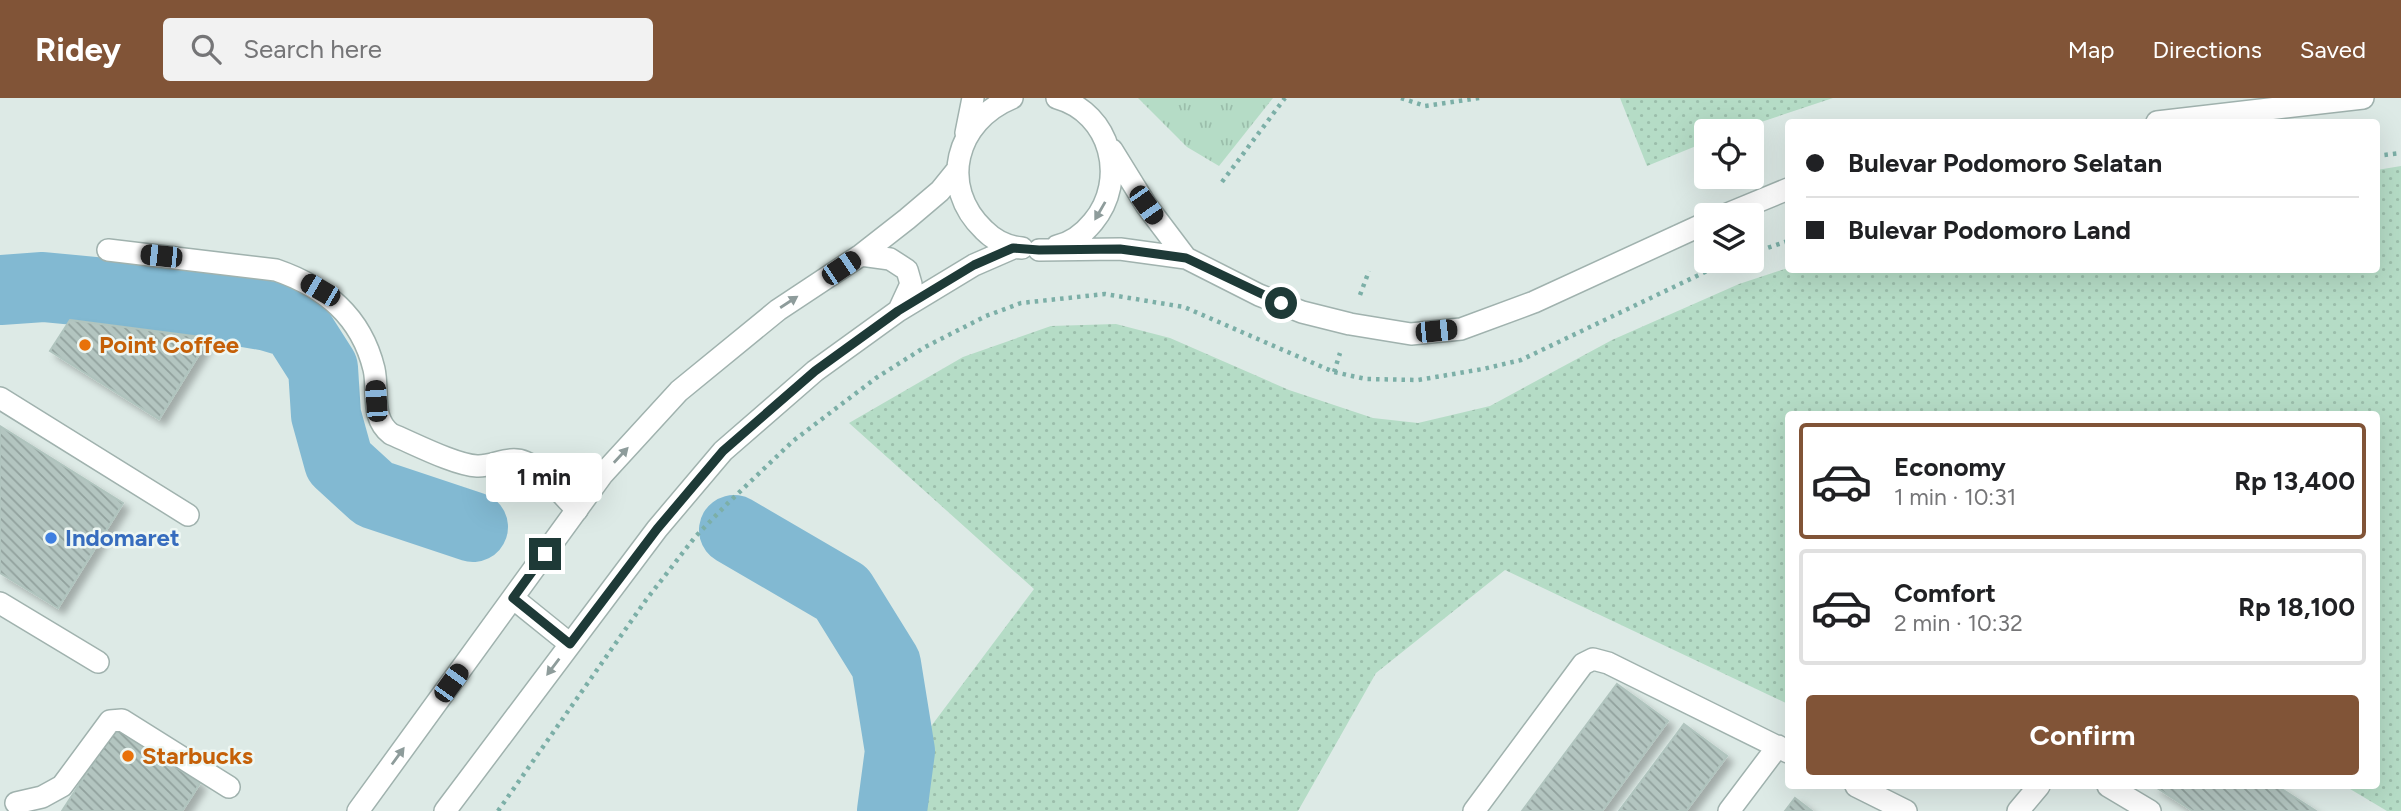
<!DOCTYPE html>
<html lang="en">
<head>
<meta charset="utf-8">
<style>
  :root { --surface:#fff; --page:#f2f2f2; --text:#202124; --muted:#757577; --line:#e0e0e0; --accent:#815437 }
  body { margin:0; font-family:Figtree,sans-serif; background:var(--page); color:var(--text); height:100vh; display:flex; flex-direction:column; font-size:26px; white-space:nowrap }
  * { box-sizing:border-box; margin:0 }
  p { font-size:23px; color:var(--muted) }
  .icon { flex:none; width:38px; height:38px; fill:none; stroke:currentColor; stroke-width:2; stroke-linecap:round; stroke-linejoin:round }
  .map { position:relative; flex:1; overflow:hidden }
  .details { position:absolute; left:1785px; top:313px; width:595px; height:378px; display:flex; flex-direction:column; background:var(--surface); border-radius:7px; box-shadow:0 7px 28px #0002 }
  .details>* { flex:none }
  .top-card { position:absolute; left:1785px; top:21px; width:595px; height:154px; border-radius:7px; box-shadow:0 7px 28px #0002; display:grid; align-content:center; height:154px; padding:0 21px; background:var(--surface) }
  .buttons { position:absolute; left:1694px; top:21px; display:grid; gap:14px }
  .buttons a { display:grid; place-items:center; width:70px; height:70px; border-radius:7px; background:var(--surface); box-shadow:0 7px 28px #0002; font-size:35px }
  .end { position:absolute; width:32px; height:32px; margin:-16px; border:9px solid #1e3a37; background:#fff; box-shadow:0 0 0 4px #fff }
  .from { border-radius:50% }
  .bubble { position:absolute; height:49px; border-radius:7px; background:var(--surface); box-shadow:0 7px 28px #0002; font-size:23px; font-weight:700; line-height:49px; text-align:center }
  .car { position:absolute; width:21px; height:42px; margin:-21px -10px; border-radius:9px; box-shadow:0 0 5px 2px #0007; background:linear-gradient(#222 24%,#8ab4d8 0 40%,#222 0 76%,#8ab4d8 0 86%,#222 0) }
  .top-card b { display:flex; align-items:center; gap:24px; height:66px; font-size:26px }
  .top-card b+b { border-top:2px solid var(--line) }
  .top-card i { width:18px; height:18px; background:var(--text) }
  ul { padding:12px 0 0; list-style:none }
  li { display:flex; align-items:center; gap:21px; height:116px; margin:0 14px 10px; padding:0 7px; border:4px solid var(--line); border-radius:7px }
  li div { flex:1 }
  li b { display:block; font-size:26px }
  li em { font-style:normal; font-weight:700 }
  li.on { border-color:var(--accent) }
  li>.icon { width:63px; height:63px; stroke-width:1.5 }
  .button { display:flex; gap:14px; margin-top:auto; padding:14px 21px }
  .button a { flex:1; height:80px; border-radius:7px; background:var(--accent); color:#fff; font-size:28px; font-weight:700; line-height:80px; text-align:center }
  header { display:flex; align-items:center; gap:42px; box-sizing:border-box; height:98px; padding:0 35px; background:var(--accent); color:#fff }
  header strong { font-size:33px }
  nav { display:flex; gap:38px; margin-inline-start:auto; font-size:24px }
  .search { width:490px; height:63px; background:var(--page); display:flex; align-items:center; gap:18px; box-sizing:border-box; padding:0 24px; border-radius:7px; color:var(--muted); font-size:26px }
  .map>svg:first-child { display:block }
  .grass { fill:url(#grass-dots) }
  .park { fill:url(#park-tufts) }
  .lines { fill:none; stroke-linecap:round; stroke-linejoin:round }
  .river { stroke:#82b9d2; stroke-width:70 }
  .building { fill:url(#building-back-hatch); stroke:#b0c4be; stroke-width:2; filter:url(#shadow) }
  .service-casing { stroke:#a0b2ae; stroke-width:24 }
  .minor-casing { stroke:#a0b2ae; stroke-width:24 }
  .tertiary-casing { stroke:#a0b2ae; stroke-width:24 }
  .path { stroke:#7cafa7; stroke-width:4.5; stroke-dasharray:3.5 5; stroke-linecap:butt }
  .service { stroke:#fff; stroke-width:21 }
  .minor { stroke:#fff; stroke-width:21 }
  .tertiary { stroke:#fff; stroke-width:21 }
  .oneway { fill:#8e9c9b }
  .route { stroke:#1e3a37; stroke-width:9 }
  .food-dot { fill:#e8710a; stroke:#eef7f3; stroke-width:2.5 }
  .shop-dot { fill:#3f7fe0; stroke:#eef7f3; stroke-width:2.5 }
  .labels { text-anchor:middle; stroke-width:5; stroke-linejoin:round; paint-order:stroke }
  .food-label { font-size:24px; font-weight:bold; fill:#c56008; stroke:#eef7f3; text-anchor:start }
  .shop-label { font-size:24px; font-weight:bold; fill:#366cbe; stroke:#eef7f3; text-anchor:start }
</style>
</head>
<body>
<header>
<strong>Ridey</strong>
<div class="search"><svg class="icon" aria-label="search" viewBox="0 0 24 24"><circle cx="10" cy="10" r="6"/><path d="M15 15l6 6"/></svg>Search here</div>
<nav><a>Map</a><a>Directions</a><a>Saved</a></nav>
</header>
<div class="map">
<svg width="2401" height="713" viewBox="0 0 2401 713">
  <defs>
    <pattern id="grass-dots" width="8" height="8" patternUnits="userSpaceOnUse" patternTransform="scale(1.75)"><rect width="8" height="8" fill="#b5dcc6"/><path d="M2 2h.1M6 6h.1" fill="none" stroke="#9bbeab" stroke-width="1.8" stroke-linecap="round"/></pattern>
    <pattern id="park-tufts" width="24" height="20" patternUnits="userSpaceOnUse" patternTransform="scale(1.75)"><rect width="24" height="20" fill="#b5dcc6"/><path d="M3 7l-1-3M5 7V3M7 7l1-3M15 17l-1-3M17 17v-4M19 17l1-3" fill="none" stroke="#9bbeab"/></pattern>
    <pattern id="building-back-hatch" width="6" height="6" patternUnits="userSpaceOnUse" patternTransform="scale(1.75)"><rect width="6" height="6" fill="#b3c5c0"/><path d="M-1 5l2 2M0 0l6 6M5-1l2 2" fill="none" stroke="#91a19d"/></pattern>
    <filter id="shadow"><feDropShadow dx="6" dy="6" stdDeviation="3.5" flood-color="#0004"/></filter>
  </defs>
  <rect width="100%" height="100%" fill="#ddeae6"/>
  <path class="grass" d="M1620,0H1833L1734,33H1706V44L1647,68Z
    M2401,68V713H2387L2345,688H2376V317H1788V606L1505,472L1376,575L1298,713H904L903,702L911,655L1034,491L849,325L963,259L1051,228L1116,226L1170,240L1289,292L1373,320L1418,325L1490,308L1612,242L1739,186L1788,170V172H2376L2377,72Z"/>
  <path class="park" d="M1138,0H1273L1219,68L1187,49Z"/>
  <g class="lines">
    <path class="river" d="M0,192L43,189L168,201L268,218L295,226L323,270L326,317L339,364L374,396L473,429
      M734,432L842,495L886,566L900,653L892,713"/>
  </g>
  <path class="building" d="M70,222L209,240L159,321L50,253Z
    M0,328L123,405L58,510L0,475Z
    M1617,586L1668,623L1602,713H1522Z
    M1684,626L1727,658L1686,713H1619Z
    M116,630L200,685L182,713H62Z
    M2154,688H2277L2316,713H2193Z
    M1795,700L1812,713H1785Z"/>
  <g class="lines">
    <defs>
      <path id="service" d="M108,152L276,172C325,189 361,218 374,271C379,293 370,320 391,336C413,345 455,367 477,368C493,369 509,357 525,364C542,371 563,398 577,412
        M0,300L188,417
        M0,505L98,564
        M16,705L42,699L62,688L110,623L122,622L229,689"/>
      <path id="minor" d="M1856,688L1906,713
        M2108,688L2150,713
        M1474,713L1583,566L1593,561L1608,565L1788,654
        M1729,713L1778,648
        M2018,713L2039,688"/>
      <path id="tertiary" d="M1012,0C956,23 938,88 984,132C994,142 1008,149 1022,150
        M1057,0C1111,15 1128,82 1093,124C1084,135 1071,145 1057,148
        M2157,24L2363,0
        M966,35L973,0
        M1112,52L1146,107L1186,160
        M1725,117L1788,91
        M1039,152L1120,151L1186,160L1259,197L1302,214L1350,226L1411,236L1461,231L1534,204L1706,125
        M861,157L890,161L907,172L911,186L899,212
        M513,500L570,546
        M358,713L602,377L679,293L778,212L861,157L907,121L940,93L957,72
        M445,713L657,431L723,353L815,273L898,213L974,167L1013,150"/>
    </defs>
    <use href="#service" class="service-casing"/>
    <use href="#minor" class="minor-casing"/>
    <use href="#tertiary" class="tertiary-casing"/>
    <path class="path" d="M1401,0L1425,8L1480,0
      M2376,58L2401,55
      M1222,84L1285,0
      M1752,155L1788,143
      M1360,197L1369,173
      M1334,274L1340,255
      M498,713L646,502L695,439L728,405L793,343L876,280L925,249L986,218L1021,205L1105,196L1184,209L1334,274L1366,281L1418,282L1483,271L1521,262L1728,163"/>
    <use href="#service" class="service"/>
    <use href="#minor" class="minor"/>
    <use href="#tertiary" class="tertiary"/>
  </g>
  <defs><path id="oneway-solid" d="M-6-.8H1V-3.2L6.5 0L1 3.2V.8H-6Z" transform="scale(1.75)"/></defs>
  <g class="oneway">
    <use href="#oneway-solid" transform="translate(1100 113) rotate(120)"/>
    <use href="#oneway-solid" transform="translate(789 204) rotate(-33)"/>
    <use href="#oneway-solid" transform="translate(621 357) rotate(-47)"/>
    <use href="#oneway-solid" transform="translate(553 569) rotate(127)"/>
    <use href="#oneway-solid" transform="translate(398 658) rotate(-54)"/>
  </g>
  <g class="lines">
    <path class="route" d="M545,456L513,500L570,546L657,431L723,353L815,273L898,213L974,167L1013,150L1039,152L1120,151L1157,156L1186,160L1281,205"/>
  </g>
  <g class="food-dot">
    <circle cx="85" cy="247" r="7"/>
    <circle cx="128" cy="658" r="7"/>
  </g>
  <circle class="shop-dot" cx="51" cy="440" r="7"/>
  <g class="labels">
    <g class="food-label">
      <text x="99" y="255">Point Coffee</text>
      <text x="142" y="666">Starbucks</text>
    </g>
    <g class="shop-label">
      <text x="65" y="448">Indomaret</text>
    </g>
  </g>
</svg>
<div class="buttons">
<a><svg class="icon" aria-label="locate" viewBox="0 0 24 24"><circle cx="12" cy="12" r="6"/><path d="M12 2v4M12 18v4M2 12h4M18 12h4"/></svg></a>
<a><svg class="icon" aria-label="layers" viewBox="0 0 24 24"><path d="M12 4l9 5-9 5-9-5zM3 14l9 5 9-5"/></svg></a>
</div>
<i class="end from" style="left:1281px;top:205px"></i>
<i class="end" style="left:545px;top:456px"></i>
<div class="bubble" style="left:486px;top:355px;width:116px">1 min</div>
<i class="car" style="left:1146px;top:107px;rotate:145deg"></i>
<i class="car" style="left:161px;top:158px;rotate:276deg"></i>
<i class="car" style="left:841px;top:170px;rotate:56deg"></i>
<i class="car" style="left:320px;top:192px;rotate:300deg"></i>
<i class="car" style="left:1436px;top:233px;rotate:84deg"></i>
<i class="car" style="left:376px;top:303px;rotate:356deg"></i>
<i class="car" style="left:451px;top:585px;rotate:36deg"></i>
<div class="top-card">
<b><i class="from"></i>Bulevar Podomoro Selatan</b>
<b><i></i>Bulevar Podomoro Land</b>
</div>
<section class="details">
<ul>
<li class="on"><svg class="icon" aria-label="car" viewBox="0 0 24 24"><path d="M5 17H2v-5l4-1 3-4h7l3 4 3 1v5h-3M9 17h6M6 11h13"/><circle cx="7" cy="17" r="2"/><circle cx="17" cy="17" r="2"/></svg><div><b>Economy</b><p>1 min · 10:31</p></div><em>Rp 13,400</em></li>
<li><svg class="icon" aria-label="car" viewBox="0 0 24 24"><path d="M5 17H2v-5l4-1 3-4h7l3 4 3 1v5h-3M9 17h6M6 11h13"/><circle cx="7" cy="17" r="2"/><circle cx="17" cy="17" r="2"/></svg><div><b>Comfort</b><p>2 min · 10:32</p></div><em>Rp 18,100</em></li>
</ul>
<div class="button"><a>Confirm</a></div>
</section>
</div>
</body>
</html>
